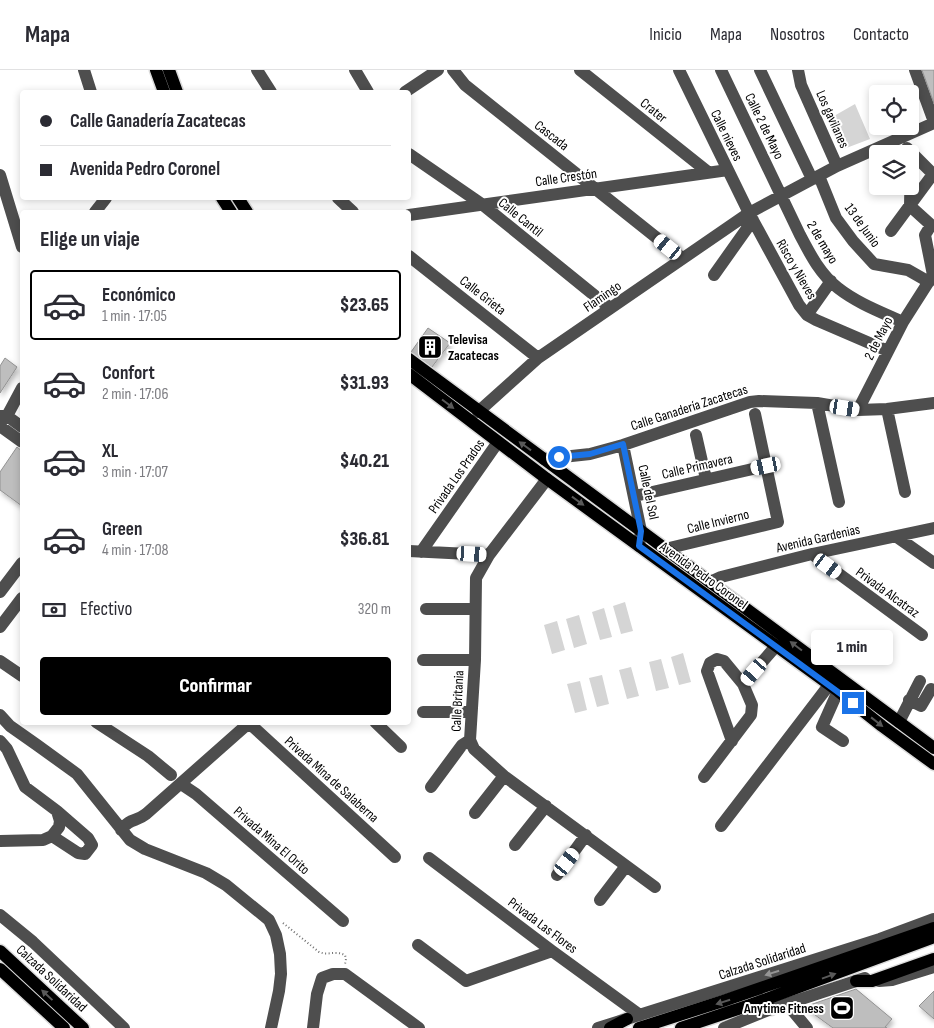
<!DOCTYPE html>
<html lang="es">
<head>
<meta charset="utf-8">
<style>
  :root { --surface:#fff; --page:#f2f2f3; --text:#2b2b33; --muted:#7c7c81; --line:#e1e1e2; --accent:#000 }
  body { margin:0; font-family:"Sofia Sans Condensed",sans-serif; background:var(--page); color:var(--text); height:100vh; display:flex; flex-direction:column; font-size:19px; white-space:nowrap }
  * { box-sizing:border-box; margin:0 }
  p { font-size:16px; color:var(--muted) }
  .icon { flex:none; width:28px; height:28px; fill:none; stroke:currentColor; stroke-width:2; stroke-linecap:round; stroke-linejoin:round }
  .map { position:relative; flex:1; overflow:hidden }
  .side { position:absolute; left:20px; top:140px; width:391px; height:515px; display:flex; flex-direction:column; background:var(--surface); border-radius:5px; box-shadow:0 2px 8px #0003 }
  .side>* { flex:none }
  .hud { position:absolute; left:20px; top:20px; width:391px; height:110px; border-radius:5px; box-shadow:0 2px 8px #0003; display:grid; align-content:center; height:110px; padding:0 20px; background:var(--surface) }
  .fabs { position:absolute; left:869px; top:15px; display:grid; gap:10px }
  .fabs a { display:grid; place-items:center; width:50px; height:50px; border-radius:5px; background:var(--surface); box-shadow:0 2px 8px #0003; font-size:25px }
  .end { position:absolute; width:22px; height:22px; margin:-11px; border:6px solid #1a73e8; background:#fff; box-shadow:0 0 0 2px #fff }
  .from { border-radius:50% }
  .bubble { position:absolute; height:35px; border-radius:5px; background:var(--surface); box-shadow:0 2px 8px #0003; font-size:16px; font-weight:800; line-height:35px; text-align:center }
  .car { position:absolute; width:15px; height:30px; margin:-15px -8px; border-radius:6px; box-shadow:0 0 4px 1px #0007; background:linear-gradient(#fff 24%,#345 0 40%,#fff 0 76%,#345 0 86%,#fff 0) }
  .hud b { display:flex; align-items:center; gap:18px; height:48px; font-size:19px }
  .hud b+b { border-top:1px solid var(--line) }
  .hud i { width:12px; height:12px; background:var(--text) }
  ul { padding:0; list-style:none }
  li { display:flex; align-items:center; gap:15px; height:70px; margin:0 10px 8px; padding:0 10px; border:2px solid transparent; border-radius:5px }
  li div { flex:1 }
  li b { display:block; font-size:19px }
  li em { font-style:normal; font-weight:800 }
  li.selected { border-color:var(--accent) }
  li>.icon { width:45px; height:45px; stroke-width:1.5 }
  h2 { padding:0 20px; font-size:22px; line-height:60px }
  .pay { display:flex; align-items:center; gap:12px; height:55px; padding:0 20px; font-size:19px }
  .pay p { margin-inline-start:auto }
  .primary-button { display:flex; gap:10px; margin-top:auto; padding:10px 20px }
  .primary-button a { flex:1; height:58px; border-radius:5px; background:var(--accent); color:#fff; font-size:20px; font-weight:800; line-height:58px; text-align:center }
  header { display:flex; align-items:center; gap:30px; box-sizing:border-box; height:70px; padding:0 25px; background:var(--surface); border-bottom:1px solid var(--line) }
  header strong { font-size:24px }
  nav { display:flex; gap:28px; margin-inline-start:auto; font-size:18px }
  .map>svg:first-child { display:block }
  .green { fill:#d5d5d5 }
  .building { fill:#bebebe; stroke:#929292; filter:url(#shadow) }
  .lines { fill:none; stroke-linecap:round; stroke-linejoin:round }
  .major-casing { stroke:#dbdbdb; stroke-width:15 }
  .path { stroke:#707070; stroke-width:2; stroke-dasharray:1 2.5; stroke-linecap:butt }
  .minor { stroke:#4e4e4e; stroke-width:12 }
  .major { stroke:#000; stroke-width:12 }
  .oneway { fill:#595959 }
  .oneway2 { fill:#959595 }
  .route { stroke:#1a73e8; stroke-width:6 }
  .labels { text-anchor:middle; stroke-width:4; stroke-linejoin:round; paint-order:stroke }
  .street-label { font-size:14px; fill:#000; stroke:#fff }
  .poi-label { font-size:14px; font-weight:bold; fill:#000; stroke:#fff; text-anchor:start }
</style>
</head>
<body>
<header>
<strong>Mapa</strong>
<nav><a>Inicio</a><a>Mapa</a><a>Nosotros</a><a>Contacto</a></nav>
</header>
<div class="map">
<svg width="934" height="958" viewBox="0 0 934 958">
  <defs>
    <filter id="shadow"><feDropShadow dx="2" dy="3.5" stdDeviation="2.5" flood-color="#0004"/></filter>
  </defs>
  <rect width="100%" height="100%" fill="#fff"/>
  <path class="green" d="M855,34L870,69L841,80L827,50Z
    M625,532L633,561L621,564L613,536Z
    M604,538L612,567L600,570L592,542Z
    M579,545L587,574L574,578L566,549Z
    M557,551L565,580L552,584L544,555Z
    M683,583L691,612L679,615L671,587Z
    M661,589L669,618L656,621L649,592Z
    M631,597L639,626L627,629L619,600Z
    M602,605L609,634L597,637L589,608Z
    M580,611L587,640L575,643L567,614Z"/>
  <path class="building" d="M922,0H934V33Z
    M428,258L450,273L432,297L411,282Z
    M5,288L17,297L0,323V296Z
    M17,377L22,381V436L0,420V402Z
    M856,919L892,949L885,957L887,958H833L804,937Z
    M934,921V949L919,936Z"/>
  <g class="lines">
    <defs>
      <path id="major" d="M156,0L164,22
        M169,0L177,22
        M222,128L231,142
        M238,128L247,142
        M409,289L934,678
        M409,304L547,409L838,621L882,656L934,694
        M0,881L83,958
        M0,899L64,958
        M856,911H872L934,889
        M750,935L771,939
        M610,958L627,949
        M639,958L723,931L934,858
        M681,958L750,935L934,867"/>
    </defs>
    <use href="#major" class="major-casing"/>
    <path class="path" d="M283,853L319,882C329,886 334,880 345,885L346,889L345,894"/>
    <path class="minor" d="M84,0L91,22
      M257,0L271,22
      M355,0L368,22
      M453,0L465,15L682,188
      M580,0L708,102
      M679,0L749,143L799,235L807,245L816,250L888,281
      M721,0L800,165C810,184 820,204 838,218C857,233 881,242 903,252
      M760,0L812,109
      M798,0L801,15L837,96
      M915,0L934,52
      M405,22L438,0
      M409,84L483,135L610,238
      M0,105L22,177
      M819,106L836,148L853,171L874,194L908,200L929,212
      M338,128L353,142
      M95,142L106,128
      M409,145L728,100
      M891,161L933,104L907,78
      M409,186L538,288
      M714,205L753,150
      M807,245L831,211
      M817,333L839,432
      M887,339L905,422
      M858,340L903,252L933,205L925,165L931,155L910,136L911,82
      M478,342L538,288L749,143L837,96L934,53
      M0,346H7L22,357
      M0,353L7,346L22,318
      M0,356L22,372
      M696,365L706,409
      M623,375L641,461L639,476
      M544,389L590,384L623,375L750,332L759,331L817,333L858,340L887,339L934,333
      M547,409L489,485L476,508L475,590L470,670L474,679L504,706L655,817
      M635,426L766,396
      M897,467L934,493
      M665,479L778,452L755,344
      M409,481L489,485
      M421,482L498,372
      M812,484L922,565
      M710,512L721,507L812,484L934,458
      M0,522L22,493
      M426,539H475
      M0,557L22,528
      M423,590H475
      M0,591L22,606
      M743,614L776,576
      M909,630L921,636L931,619
      M423,642H471
      M0,645L10,656L37,675L77,704L130,770L145,779L206,803L226,815L269,850L276,865L280,884L281,904L279,921L271,958
      M96,652L148,686L171,705
      M375,652L401,677
      M899,652L920,611
      M249,653L395,787
      M0,671L7,679L25,717L57,741L60,751L59,757L52,766L43,770L0,771
      M843,671L822,657L838,621L843,614
      M704,707L751,645L752,635L743,614L724,591L717,589L710,593L707,601L732,671
      M181,714L196,724L343,851
      M431,717L462,675L470,670
      M475,743L504,706
      M721,756L836,606
      M121,760C130,748 136,752 146,744L250,652
      M52,766L78,783L85,784L92,775L88,768L57,741
      M515,775L546,736
      M429,788L552,881L640,945
      M557,805L586,765
      M600,830L626,796
      M0,845L33,872L124,958
      M418,875L466,911L552,881
      M879,911L892,910L934,897
      M787,934L807,958
      M313,958L317,924L322,908L333,904H345L419,958
      M598,958L880,869L934,849
      M724,958L771,939L865,908"/>
    <use href="#major" class="major"/>
  </g>
  <defs><path id="oneway-solid" d="M-6-.8H1V-3.2L6.5 0L1 3.2V.8H-6Z" transform="scale(1.25)"/></defs>
  <g class="oneway">
    <use href="#oneway-solid" transform="translate(448 334) rotate(37)"/>
    <use href="#oneway-solid" transform="translate(525 376) rotate(-144)"/>
    <use href="#oneway-solid" transform="translate(578 431) rotate(36)"/>
    <use href="#oneway-solid" transform="translate(796 576) rotate(-143)"/>
    <use href="#oneway-solid" transform="translate(877 652) rotate(38)"/>
    <use href="#oneway-solid" transform="translate(829 906) rotate(-20)"/>
    <use href="#oneway-solid" transform="translate(47 925) rotate(-137)"/>
    <use href="#oneway-solid" transform="translate(723 932) rotate(162)"/>
  </g>
  <use class="oneway2" href="#oneway-solid" transform="translate(772 903) rotate(162)"/>
  <g class="lines">
    <path class="route" d="M559,387L590,384L623,374L641,461L639,476L853,633"/>
  </g>
  <defs>
    <symbol id="building-square" viewBox="-11 -11 22 22"><rect x="-9" y="-9" width="18" height="18" rx="4" fill="#000" stroke="#fff"/><path d="M-4-6H4V6H1V3H-1V6H-4ZM-2.5-4.3h1.7v1.8h-1.7ZM.8-4.3h1.7v1.8H.8ZM-2.5-1h1.7V.8h-1.7ZM.8-1h1.7V.8H.8Z" fill="#fff"/></symbol>
    <symbol id="stadium-square" viewBox="-11 -11 22 22"><rect x="-9" y="-9" width="18" height="18" rx="4" fill="#000" stroke="#fff"/><path d="M0-5a6.5 5 0 1 0 0 10a6.5 5 0 1 0 0-10ZM-3.5-1.8h7v3.6h-7Z" fill="#fff"/></symbol>
  </defs>
  <g fill-rule="evenodd">
    <use href="#building-square" x="416" y="263" width="28" height="28"/>
    <use href="#stadium-square" x="828" y="924" width="28" height="28"/>
  </g>
  <g class="labels">
    <g class="street-label">
      <text transform="translate(654 40) rotate(39)" y="5">Crater</text>
      <text transform="translate(833 49) rotate(66)" y="5">Los gavilanes</text>
      <text transform="translate(765 56) rotate(64)" y="5">Calle 2 de Mayo</text>
      <text transform="translate(552 65) rotate(38)" y="5">Cascada</text>
      <text transform="translate(727 65) rotate(64)" y="5">Calle nieves</text>
      <text transform="translate(566 107) rotate(-8)" y="5">Calle Crestón</text>
      <text transform="translate(521 147) rotate(39)" y="5">Calle Cantil</text>
      <text transform="translate(863 155) rotate(54)" y="5">13 de Junio</text>
      <text transform="translate(823 172) rotate(59)" y="5">2 de mayo</text>
      <text transform="translate(797 199) rotate(60)" y="5">Risco y Nieves</text>
      <text transform="translate(483 225) rotate(38)" y="5">Calle Grieta</text>
      <text transform="translate(602 226) rotate(-35)" y="5">Flamingo</text>
      <text transform="translate(878 268) rotate(-63)" y="5">2 de Mayo</text>
      <text transform="translate(689 337) rotate(-18)" y="5">Calle Ganadería Zacatecas</text>
      <text transform="translate(697 396) rotate(-13)" y="5">Calle Primavera</text>
      <text transform="translate(456 406) rotate(-55)" y="5">Privada Los Prados</text>
      <text transform="translate(649 422) rotate(78)" y="5">Calle del Sol</text>
      <text transform="translate(718 451) rotate(-14)" y="5">Calle Invierno</text>
      <text transform="translate(818 468) rotate(-13)" y="5">Avenida Gardenias</text>
      <text transform="translate(704 505) rotate(36)" y="5">Avenida Pedro Coronel</text>
      <text transform="translate(888 522) rotate(36)" y="5">Privada Alcatraz</text>
      <text transform="translate(457 631) rotate(-87)" y="5">Calle Britania</text>
      <text transform="translate(332 709) rotate(42)" y="5">Privada Mina de Salaberna</text>
      <text transform="translate(272 770) rotate(41)" y="5">Privada Mina El Orito</text>
      <text transform="translate(543 855) rotate(37)" y="5">Privada Las Flores</text>
      <text transform="translate(762 891) rotate(-18)" y="5">Calzada Solidaridad</text>
      <text transform="translate(52 908) rotate(43)" y="5">Calzada Solidaridad</text>
    </g>
    <g class="poi-label">
      <text x="448" y="274">Televisa<tspan x="448" dy="16">Zacatecas</tspan></text>
      <text x="824" y="943" text-anchor="end">Anytime Fitness</text>
    </g>
  </g>
</svg>
<div class="fabs">
<a><svg class="icon" aria-label="locate" viewBox="0 0 24 24"><circle cx="12" cy="12" r="6"/><path d="M12 2v4M12 18v4M2 12h4M18 12h4"/></svg></a>
<a><svg class="icon" aria-label="layers" viewBox="0 0 24 24"><path d="M12 4l9 5-9 5-9-5zM3 14l9 5 9-5"/></svg></a>
</div>
<i class="end from" style="left:559px;top:387px"></i>
<i class="end" style="left:853px;top:633px"></i>
<div class="bubble" style="left:811px;top:560px;width:82px">1 min</div>
<i class="car" style="left:668px;top:177px;rotate:309deg"></i>
<i class="car" style="left:845px;top:338px;rotate:99deg"></i>
<i class="car" style="left:766px;top:396px;rotate:258deg"></i>
<i class="car" style="left:472px;top:484px;rotate:93deg"></i>
<i class="car" style="left:828px;top:496px;rotate:126deg"></i>
<i class="car" style="left:754px;top:602px;rotate:221deg"></i>
<i class="car" style="left:567px;top:792px;rotate:37deg"></i>
<div class="hud">
<b><i class="from"></i>Calle Ganadería Zacatecas</b>
<b><i></i>Avenida Pedro Coronel</b>
</div>
<section class="side">
<h2>Elige un viaje</h2>
<ul>
<li class="selected"><svg class="icon" aria-label="car" viewBox="0 0 24 24"><path d="M5 17H2v-5l4-1 3-4h7l3 4 3 1v5h-3M9 17h6M6 11h13"/><circle cx="7" cy="17" r="2"/><circle cx="17" cy="17" r="2"/></svg><div><b>Económico</b><p>1 min · 17:05</p></div><em>$23.65</em></li>
<li><svg class="icon" aria-label="car" viewBox="0 0 24 24"><path d="M5 17H2v-5l4-1 3-4h7l3 4 3 1v5h-3M9 17h6M6 11h13"/><circle cx="7" cy="17" r="2"/><circle cx="17" cy="17" r="2"/></svg><div><b>Confort</b><p>2 min · 17:06</p></div><em>$31.93</em></li>
<li><svg class="icon" aria-label="car" viewBox="0 0 24 24"><path d="M5 17H2v-5l4-1 3-4h7l3 4 3 1v5h-3M9 17h6M6 11h13"/><circle cx="7" cy="17" r="2"/><circle cx="17" cy="17" r="2"/></svg><div><b>XL</b><p>3 min · 17:07</p></div><em>$40.21</em></li>
<li><svg class="icon" aria-label="car" viewBox="0 0 24 24"><path d="M5 17H2v-5l4-1 3-4h7l3 4 3 1v5h-3M9 17h6M6 11h13"/><circle cx="7" cy="17" r="2"/><circle cx="17" cy="17" r="2"/></svg><div><b>Green</b><p>4 min · 17:08</p></div><em>$36.81</em></li>
</ul>
<div class="pay"><svg class="icon" aria-label="cash" viewBox="0 0 24 24"><path d="M3 7h18v10H3z"/><circle cx="12" cy="12" r="2"/></svg>Efectivo<p>320 m</p></div>
<div class="primary-button"><a>Confirmar</a></div>
</section>
</div>
</body>
</html>
